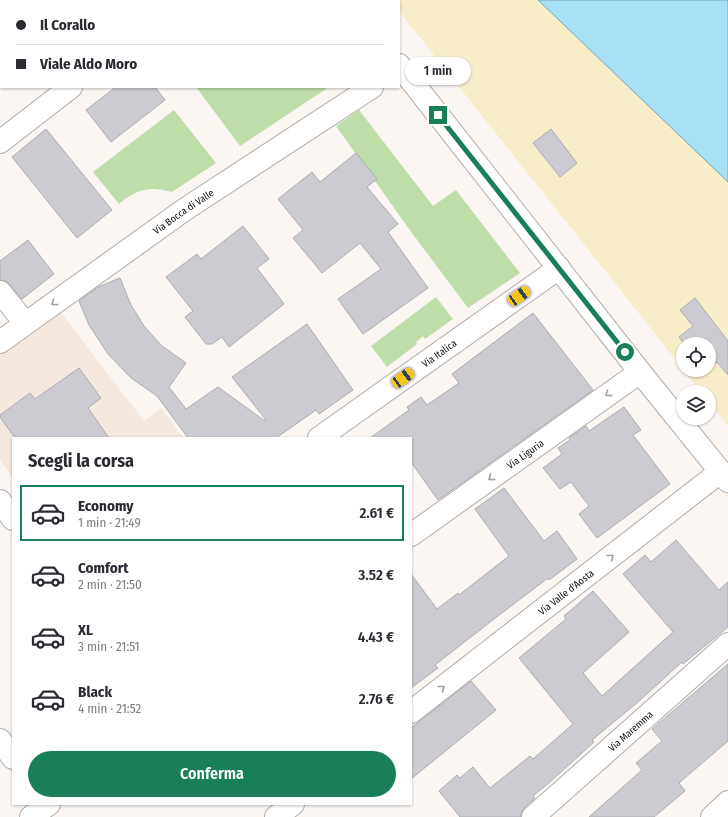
<!DOCTYPE html>
<html lang="it">
<head>
<meta charset="utf-8">
<style>
  :root { --surface:#fff; --page:#f7f7f7; --text:#2b2b33; --muted:#7c7c81; --line:#e1e1e2; --accent:#187f59 }
  body { margin:0; font-family:"Fira Sans Condensed",sans-serif; background:var(--page); color:var(--text); height:100vh; display:flex; flex-direction:column; font-size:15px; white-space:nowrap }
  * { box-sizing:border-box; margin:0 }
  p { font-size:13px; color:var(--muted) }
  .icon { flex:none; width:22px; height:22px; fill:none; stroke:currentColor; stroke-width:2; stroke-linecap:round; stroke-linejoin:round }
  .map { position:relative; flex:1; overflow:hidden }
  .sheet { position:absolute; left:12px; top:437px; width:400px; height:368px; display:flex; flex-direction:column; background:var(--surface); border-radius:0px; box-shadow:0 1px 3px #0004 }
  .sheet>* { flex:none }
  .top-card { position:absolute; left:0px; top:0px; width:400px; height:88px; box-shadow:0 1px 3px #0004; display:grid; align-content:center; height:88px; padding:0 16px; background:var(--surface) }
  .fabs { position:absolute; left:676px; top:337px; display:grid; gap:8px }
  .fabs a { display:grid; place-items:center; width:40px; height:40px; border-radius:50%; background:var(--surface); box-shadow:0 1px 3px #0004; font-size:20px }
  .end { position:absolute; width:18px; height:18px; margin:-9px; border:5px solid #187f59; background:#fff; box-shadow:0 0 0 2px #fff }
  .from { border-radius:50% }
  .bubble { position:absolute; height:28px; border-radius:14px; background:var(--surface); box-shadow:0 1px 3px #0004; font-size:13px; font-weight:600; line-height:28px; text-align:center }
  .car { position:absolute; width:12px; height:24px; margin:-12px -6px; border-radius:5px; box-shadow:0 0 3px 1px #0007; background:linear-gradient(#f5c518 24%,#345 0 40%,#f5c518 0 76%,#345 0 86%,#f5c518 0) }
  .top-card b { display:flex; align-items:center; gap:14px; height:38px; font-size:15px }
  .top-card b+b { border-top:1px solid var(--line) }
  .top-card i { width:10px; height:10px; background:var(--text) }
  ul { padding:0; list-style:none }
  li { display:flex; align-items:center; gap:12px; height:56px; margin:0 8px 6px; padding:0 8px; border:2px solid transparent; border-radius:0px }
  li div { flex:1 }
  li b { display:block; font-size:15px }
  li em { font-style:normal; font-weight:600 }
  li.current { border-color:var(--accent) }
  li>.icon { width:36px; height:36px; stroke-width:1.5 }
  h2 { padding:0 16px; font-size:18px; line-height:48px }
  .action { display:flex; gap:8px; margin-top:auto; padding:8px 16px }
  .action a { flex:1; height:46px; border-radius:24px; background:var(--accent); color:#fff; font-size:16px; font-weight:600; line-height:46px; text-align:center }
  .map>svg:first-child { display:block }
  .built { fill:#f4e8df }
  .green { fill:#bedda8 }
  .sand { fill:#f7edc8 }
  .water { fill:#a6e1f8; stroke:#7aa3b3 }
  .building { fill:#cbcbd1; stroke:#abacb1 }
  .lines { fill:none; stroke-linecap:round; stroke-linejoin:round }
  .minor-casing { stroke:#b1aca9; stroke-width:24 }
  .minor { stroke:#fff; stroke-width:22 }
  .oneway { stroke:#a1a0a0 }
  .route { stroke:#187f59; stroke-width:5 }
  .labels { text-anchor:middle; stroke-width:3.5; stroke-linejoin:round; paint-order:stroke }
  .street-label { font-size:10px; fill:#141211; stroke:#fbf6f2 }
</style>
</head>
<body>
<div class="map">
<svg width="728" height="817" viewBox="0 0 728 817">
  <rect width="100%" height="100%" fill="#fbf6f2"/>
  <path class="built" d="M59,310L144,421L161,408L184,438H13V478L0,460V355Z"/>
  <path class="green" d="M196,87H329L240,146Z
    M174,110L216,163L172,192C149,186 137,189 119,204L93,172Z
    M359,110L433,206L456,190L520,273L468,308L409,229L336,126Z
    M436,297L453,319L425,339L423,336L416,342L417,344L387,367L371,346Z"/>
  <path class="sand" d="M391,0H538L728,182V426L709,402V392H701L683,370H709V344H683V369L399,11V1Z"/>
  <path class="water" d="M538,0H728V182Z"/>
  <path class="building" d="M116,87H155L165,100L111,142L86,110Z
    M46,129L112,210L77,238L12,157Z
    M551,129L577,163L560,177L533,143Z
    M356,153L377,179L367,187L398,224L388,232L428,288L363,334L338,299L381,269L360,243L322,273L293,238L303,230L278,199L312,172L320,182Z
    M243,226L269,259L257,268L284,304L229,347L222,337L212,344H206L185,317L193,311L166,277L197,254L201,259Z
    M28,240L54,274L22,299L9,284L5,281L0,280V261Z
    M120,278L131,305L144,326L162,346L186,363L169,387L186,409L218,387L265,421L266,420L232,377L307,324L353,390L319,414L316,410L276,438H188L157,396L131,378L108,354L89,325L79,301L98,287Z
    M695,298L728,341V375L717,362L709,368V344H684L679,337L693,326L680,310Z
    M533,313L593,390L438,500L411,462V438H370L409,410L407,407L421,397L427,405L459,383L452,374Z
    M79,368L101,398L88,408L109,438H15L0,417V415L30,393L35,399Z
    M624,407L641,430L633,435L670,484L597,538L579,514L589,506L571,482L560,489L543,468L562,454L558,448L570,440L569,438L586,426L589,431Z
    M504,488L544,541L557,531L577,559L549,580L548,578L494,619L435,665L438,668L411,688V574L437,609L458,593L459,595L509,556L475,509Z
    M676,540L719,590L728,582V627L683,664L682,662L638,702L592,740L594,742L550,782L533,796L535,798L524,808L521,813V817H460L439,791L457,775L460,778L473,767L490,788L530,756L533,759L573,724L519,658L566,619L564,616L593,591L629,632L583,673L602,696L673,632L623,574L645,555L651,562Z
    M728,664V741L679,783L685,791L654,817H589L642,770L636,763L662,741L652,729Z
    M471,681L496,710L411,779V728Z"/>
  <g class="lines">
    <defs>
      <g id="minor">
        <path d="M117,0L118,1"/>
        <path d="M346,0L347,1"/>
        <path d="M399,65L640,372L728,481"/>
        <path d="M0,142L71,87"/>
        <path d="M0,292L25,323"/>
        <path id="s1" d="M0,342L184,210L372,87"/>
        <path id="s2" d="M319,438L559,268"/>
        <path d="M0,501L13,519"/>
        <path id="s3" d="M411,535L640,372"/>
        <path id="s4" d="M411,712L720,472"/>
        <path d="M0,740L13,758"/>
        <path d="M31,817L49,804"/>
        <path d="M276,817L293,804"/>
        <path id="s5" d="M533,817L728,644"/>
        <path d="M712,817L728,802"/>
      </g>
    </defs>
    <use href="#minor" class="minor-casing"/>
    <use href="#minor" class="minor"/>
  </g>
  <defs><path id="oneway-chevron" d="M-2-3.5L2.5 0L-2 3.5" fill="none" stroke-width="1.6" stroke-linecap="round" stroke-linejoin="round"/></defs>
  <g class="oneway">
    <use href="#oneway-chevron" transform="translate(54 303) rotate(144)"/>
    <use href="#oneway-chevron" transform="translate(608 394) rotate(144)"/>
    <use href="#oneway-chevron" transform="translate(491 478) rotate(144)"/>
    <use href="#oneway-chevron" transform="translate(611 557) rotate(-38)"/>
    <use href="#oneway-chevron" transform="translate(442 688) rotate(-38)"/>
  </g>
  <g class="lines">
    <path class="route" d="M438,115L625,352"/>
  </g>
  <g class="labels">
    <g class="street-label">
      <text dy="4" stroke="none"><textPath href="#s1" startOffset="225">Via Bocca di Valle</textPath></text>
      <text dy="4" stroke="none"><textPath href="#s2" startOffset="147">Via Italica</textPath></text>
      <text dy="4" stroke="none"><textPath href="#s3" startOffset="140">Via Liguria</textPath></text>
      <text dy="4" stroke="none"><textPath href="#s4" startOffset="196">Via Valle d'Aosta</textPath></text>
      <text dy="4" stroke="none"><textPath href="#s5" startOffset="130">Via Maremma</textPath></text>
    </g>
  </g>
</svg>
<div class="fabs">
<a><svg class="icon" aria-label="locate" viewBox="0 0 24 24"><circle cx="12" cy="12" r="6"/><path d="M12 2v4M12 18v4M2 12h4M18 12h4"/></svg></a>
<a><svg class="icon" aria-label="layers" viewBox="0 0 24 24"><path d="M12 4l9 5-9 5-9-5zM3 14l9 5 9-5"/></svg></a>
</div>
<i class="end from" style="left:625px;top:352px"></i>
<i class="end" style="left:438px;top:115px"></i>
<div class="bubble" style="left:405px;top:57px;width:66px">1 min</div>
<i class="car" style="left:519px;top:296px;rotate:55deg"></i>
<i class="car" style="left:403px;top:378px;rotate:54deg"></i>
<div class="top-card">
<b><i class="from"></i>Il Corallo</b>
<b><i></i>Viale Aldo Moro</b>
</div>
<section class="sheet">
<h2>Scegli la corsa</h2>
<ul>
<li class="current"><svg class="icon" aria-label="car" viewBox="0 0 24 24"><path d="M5 17H2v-5l4-1 3-4h7l3 4 3 1v5h-3M9 17h6M6 11h13"/><circle cx="7" cy="17" r="2"/><circle cx="17" cy="17" r="2"/></svg><div><b>Economy</b><p>1 min · 21:49</p></div><em>2.61 €</em></li>
<li><svg class="icon" aria-label="car" viewBox="0 0 24 24"><path d="M5 17H2v-5l4-1 3-4h7l3 4 3 1v5h-3M9 17h6M6 11h13"/><circle cx="7" cy="17" r="2"/><circle cx="17" cy="17" r="2"/></svg><div><b>Comfort</b><p>2 min · 21:50</p></div><em>3.52 €</em></li>
<li><svg class="icon" aria-label="car" viewBox="0 0 24 24"><path d="M5 17H2v-5l4-1 3-4h7l3 4 3 1v5h-3M9 17h6M6 11h13"/><circle cx="7" cy="17" r="2"/><circle cx="17" cy="17" r="2"/></svg><div><b>XL</b><p>3 min · 21:51</p></div><em>4.43 €</em></li>
<li><svg class="icon" aria-label="car" viewBox="0 0 24 24"><path d="M5 17H2v-5l4-1 3-4h7l3 4 3 1v5h-3M9 17h6M6 11h13"/><circle cx="7" cy="17" r="2"/><circle cx="17" cy="17" r="2"/></svg><div><b>Black</b><p>4 min · 21:52</p></div><em>2.76 €</em></li>
</ul>
<div class="action"><a>Conferma</a></div>
</section>
</div>
</body>
</html>
